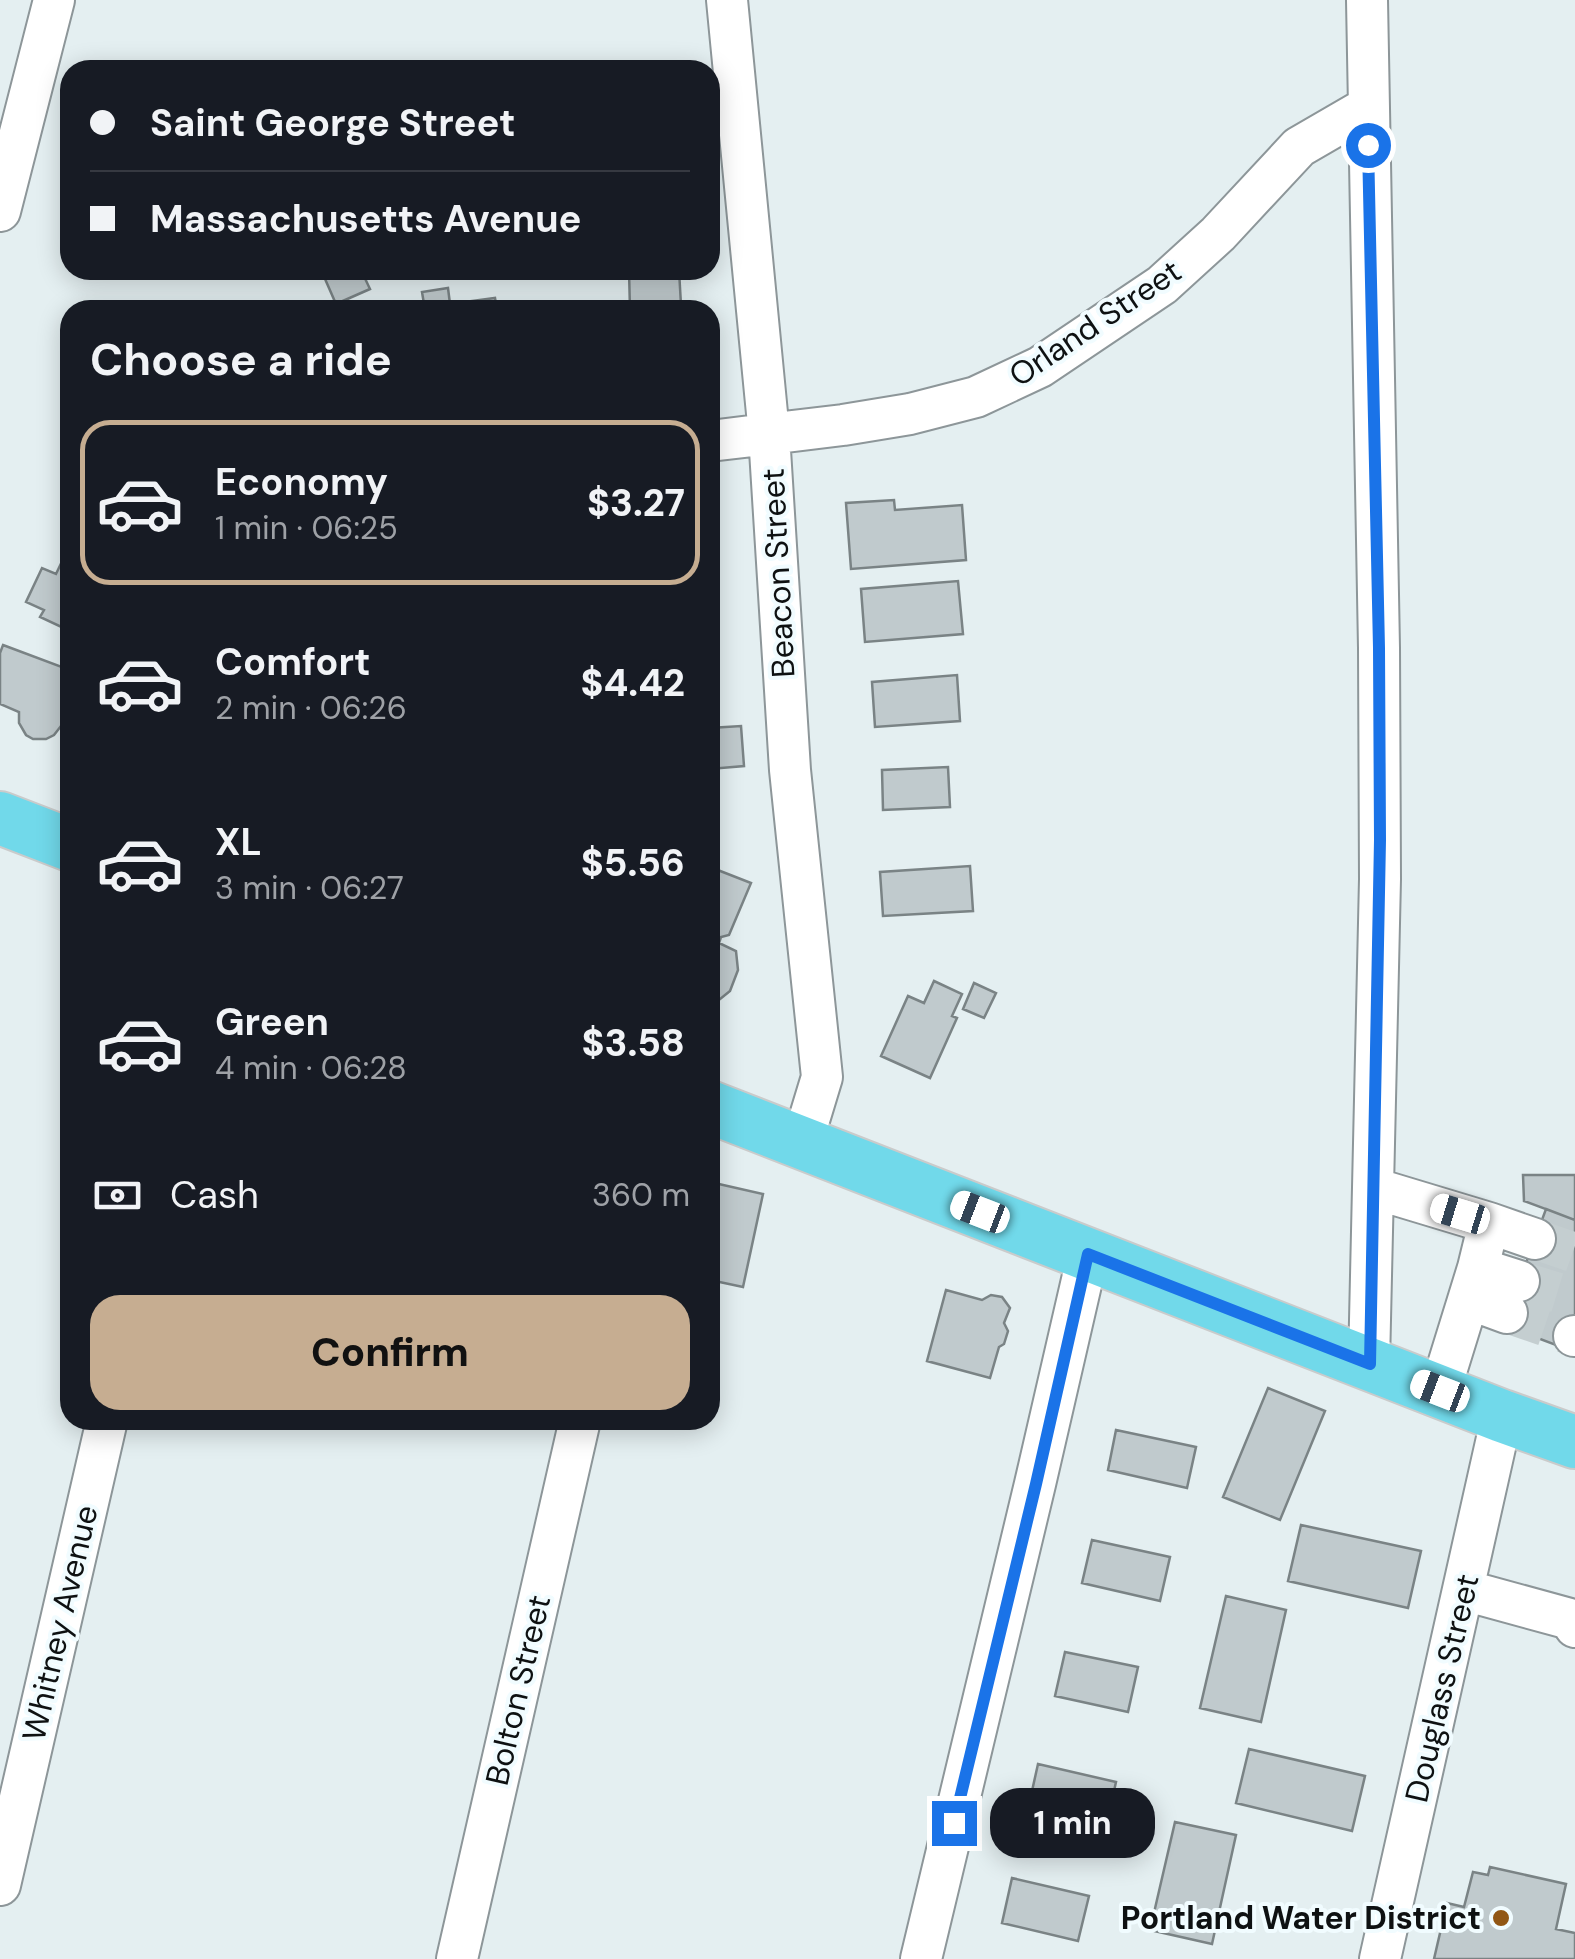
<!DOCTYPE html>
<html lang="en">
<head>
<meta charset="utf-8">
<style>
  :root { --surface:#171b24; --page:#20242c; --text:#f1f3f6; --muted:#9ea1a6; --line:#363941; --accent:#c6ad91 }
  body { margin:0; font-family:"DM Sans",sans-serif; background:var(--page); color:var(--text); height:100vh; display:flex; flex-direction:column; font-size:38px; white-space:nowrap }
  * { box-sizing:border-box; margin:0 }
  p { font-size:32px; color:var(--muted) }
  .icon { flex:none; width:55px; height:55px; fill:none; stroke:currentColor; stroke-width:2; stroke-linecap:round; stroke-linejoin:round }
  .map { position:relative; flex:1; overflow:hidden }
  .panel { position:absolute; left:60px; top:300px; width:660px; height:1130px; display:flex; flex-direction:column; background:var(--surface); border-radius:30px; box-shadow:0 5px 25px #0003 }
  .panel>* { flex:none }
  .guide { position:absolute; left:60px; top:60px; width:660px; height:220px; border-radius:30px; box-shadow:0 5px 25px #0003; display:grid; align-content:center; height:220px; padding:0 30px; background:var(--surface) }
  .end { position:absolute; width:45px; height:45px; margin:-22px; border:12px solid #1a73e8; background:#fff; box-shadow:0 0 0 5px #fff }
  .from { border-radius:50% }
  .bubble { position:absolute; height:70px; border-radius:30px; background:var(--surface); box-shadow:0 5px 25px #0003; font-size:32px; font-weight:800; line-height:70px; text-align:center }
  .car { position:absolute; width:30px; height:60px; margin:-30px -15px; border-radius:12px; box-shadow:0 0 8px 2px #0007; background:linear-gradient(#fff 24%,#345 0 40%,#fff 0 76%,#345 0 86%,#fff 0) }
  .guide b { display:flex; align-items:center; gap:35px; height:95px; font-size:38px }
  .guide b+b { border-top:2px solid var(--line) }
  .guide i { width:25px; height:25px; background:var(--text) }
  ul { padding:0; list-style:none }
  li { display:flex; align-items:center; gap:30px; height:165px; margin:0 20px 15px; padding:0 10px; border:5px solid transparent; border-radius:30px }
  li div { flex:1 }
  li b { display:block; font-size:38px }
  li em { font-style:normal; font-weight:800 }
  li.selected { border-color:var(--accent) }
  li>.icon { width:90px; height:90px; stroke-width:1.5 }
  h2 { padding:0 30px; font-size:45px; line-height:120px }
  .pay { display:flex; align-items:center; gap:25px; height:110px; padding:0 30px; font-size:38px }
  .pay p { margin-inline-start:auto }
  .action { display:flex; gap:20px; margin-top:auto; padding:20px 30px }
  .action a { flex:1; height:115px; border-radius:30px; background:var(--accent); color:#111; font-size:40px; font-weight:800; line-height:115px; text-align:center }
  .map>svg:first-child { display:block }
  .building { fill:#c0cacd; stroke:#7a8385; stroke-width:2.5 }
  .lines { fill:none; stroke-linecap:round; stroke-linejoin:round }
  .minor-tunnel { stroke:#c4ced0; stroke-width:40; stroke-dasharray:40 20; stroke-linecap:butt }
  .minor-casing { stroke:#8d9699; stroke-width:44 }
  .major-casing { stroke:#cacbcb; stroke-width:56 }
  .minor { stroke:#fff; stroke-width:40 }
  .major { stroke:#71d9ea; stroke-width:52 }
  .route { stroke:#1a73e8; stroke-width:12 }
  .poi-dot { fill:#915715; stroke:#f1fcff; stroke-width:4 }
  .labels { text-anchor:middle; stroke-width:8; stroke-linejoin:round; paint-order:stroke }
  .street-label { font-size:32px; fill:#0e1112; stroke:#f1fcff }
  .poi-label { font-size:32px; font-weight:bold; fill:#0e1112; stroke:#f1fcff; text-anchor:end }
</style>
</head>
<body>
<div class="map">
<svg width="1575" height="1959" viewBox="0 0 1575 1959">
  <rect width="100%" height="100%" fill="#e4eff1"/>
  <path class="building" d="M328,270H361L370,289L336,304L322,272Z
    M629,270H679L681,305H691V310H630Z
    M448,288L450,304L495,298L497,310H425L422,292Z
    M894,500L895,510L962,505L966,560L851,569L846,503Z
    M67,551L70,552V631L40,617L44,610L26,602L42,568L56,574Z
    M958,581L963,634L865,642L861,589Z
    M3,645L70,670V686L63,705L64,715L61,726L54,735L46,739H33L26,735L19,723V712L0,704V653Z
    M957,675L960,721L875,727L872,682Z
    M741,726L744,766L710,769V728Z
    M948,767L950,807L883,810L882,770Z
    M970,866L973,911L883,916L880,872Z
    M710,867L751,883L729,935L721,937L719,943L736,951L738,970L730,991L714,1004L710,1003Z
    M934,981L962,994L952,1016L957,1018L930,1078L881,1056L908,996L924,1003Z
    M974,983L996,993L984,1018L963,1009Z
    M1523,1175H1575V1220L1524,1201Z
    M710,1182L763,1194L743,1287L710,1280Z
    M1546,1209L1575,1220V1333L1569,1350L1503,1325Z
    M946,1290L982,1300L991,1295L1002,1297L1010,1308L1004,1323L1008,1331L1004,1344L999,1347L990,1378L927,1361Z
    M1268,1388L1325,1411L1280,1520L1223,1497Z
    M1116,1430L1196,1447L1187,1488L1108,1470Z
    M1301,1525L1421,1551L1408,1608L1288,1581Z
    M1092,1540L1170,1557L1160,1601L1082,1583Z
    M1226,1596L1286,1610L1261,1722L1200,1708Z
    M1065,1652L1138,1667L1128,1712L1055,1696Z
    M1249,1749L1365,1776L1352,1831L1236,1803Z
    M1038,1764L1116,1782L1106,1827L1028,1809Z
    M1175,1822L1236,1835L1212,1944L1150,1930Z
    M1490,1867L1566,1884L1556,1929L1575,1933V1959H1434L1447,1903L1464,1907L1473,1872L1488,1875Z
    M1012,1878L1089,1896L1078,1941L1002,1923Z"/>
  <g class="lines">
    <path class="minor-tunnel" d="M1535,1239L1575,1253
      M1519,1281L1575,1298
      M1507,1313L1574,1336"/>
    <defs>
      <path id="minor" d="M727,0L769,434L790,770L822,1077L802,1143
        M1367,0L1379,648L1380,879L1369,1364
        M0,211L54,0
        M710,441L843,425L910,414L976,397L1040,367L1162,285L1218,234L1299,147L1368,107
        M1373,1188L1489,1223L1478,1268L1440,1391
        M1489,1223L1535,1239
        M1478,1268L1519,1281
        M1469,1299L1507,1313
        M1574,1336H1575
        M1464,1590L1570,1619L1575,1627
        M0,1885L107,1420
        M457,1959L580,1420
        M921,1959L1035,1484L1088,1254
        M1380,1959L1502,1416"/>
      <path id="major" d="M0,818L70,845
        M710,1107L1502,1416L1575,1442"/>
    </defs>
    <use href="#minor" class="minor-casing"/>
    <use href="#major" class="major-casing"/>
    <use href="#minor" class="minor"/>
    <use href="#major" class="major"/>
  </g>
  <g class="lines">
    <path class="route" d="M954,1823L1036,1484L1088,1254L1370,1364L1380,840L1379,648L1368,145"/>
  </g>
  <circle class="poi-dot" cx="1501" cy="1918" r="10"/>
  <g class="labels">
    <g class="street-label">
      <text transform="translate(1095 323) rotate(-34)" y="11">Orland Street</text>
      <text transform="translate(778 573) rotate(-93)" y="11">Beacon Street</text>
      <text transform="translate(60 1623) rotate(-77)" y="11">Whitney Avenue</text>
      <text transform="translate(1442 1688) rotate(-77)" y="11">Douglass Street</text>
      <text transform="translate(518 1690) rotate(-77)" y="11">Bolton Street</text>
    </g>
    <g class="poi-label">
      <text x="1481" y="1929">Portland Water District</text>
    </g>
  </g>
</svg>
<i class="end from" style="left:1368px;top:145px"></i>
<i class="end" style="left:954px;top:1823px"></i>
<div class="bubble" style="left:990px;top:1788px;width:165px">1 min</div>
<i class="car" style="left:980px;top:1212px;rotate:291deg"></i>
<i class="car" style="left:1460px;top:1214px;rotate:287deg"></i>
<i class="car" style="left:1440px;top:1391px;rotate:291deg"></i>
<div class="guide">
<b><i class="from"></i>Saint George Street</b>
<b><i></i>Massachusetts Avenue</b>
</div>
<section class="panel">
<h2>Choose a ride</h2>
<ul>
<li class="selected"><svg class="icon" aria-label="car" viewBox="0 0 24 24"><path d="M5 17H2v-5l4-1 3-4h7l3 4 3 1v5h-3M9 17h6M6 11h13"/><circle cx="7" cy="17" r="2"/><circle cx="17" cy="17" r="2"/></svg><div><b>Economy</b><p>1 min · 06:25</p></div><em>$3.27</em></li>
<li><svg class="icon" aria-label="car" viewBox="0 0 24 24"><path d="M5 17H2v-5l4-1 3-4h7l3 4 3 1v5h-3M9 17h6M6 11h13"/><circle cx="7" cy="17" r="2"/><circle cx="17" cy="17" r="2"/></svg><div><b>Comfort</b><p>2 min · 06:26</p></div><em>$4.42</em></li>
<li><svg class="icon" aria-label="car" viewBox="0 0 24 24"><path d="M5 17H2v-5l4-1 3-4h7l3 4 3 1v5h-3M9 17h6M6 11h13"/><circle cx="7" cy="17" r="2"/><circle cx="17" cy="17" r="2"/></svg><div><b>XL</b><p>3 min · 06:27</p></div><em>$5.56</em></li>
<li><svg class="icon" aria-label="car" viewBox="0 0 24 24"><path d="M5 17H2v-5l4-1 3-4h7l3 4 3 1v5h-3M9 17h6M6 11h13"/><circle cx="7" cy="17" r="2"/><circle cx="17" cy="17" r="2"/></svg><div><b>Green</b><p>4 min · 06:28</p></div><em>$3.58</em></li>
</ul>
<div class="pay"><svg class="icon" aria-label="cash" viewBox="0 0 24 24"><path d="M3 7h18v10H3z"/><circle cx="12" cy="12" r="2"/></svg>Cash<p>360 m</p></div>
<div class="action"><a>Confirm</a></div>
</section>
</div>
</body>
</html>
